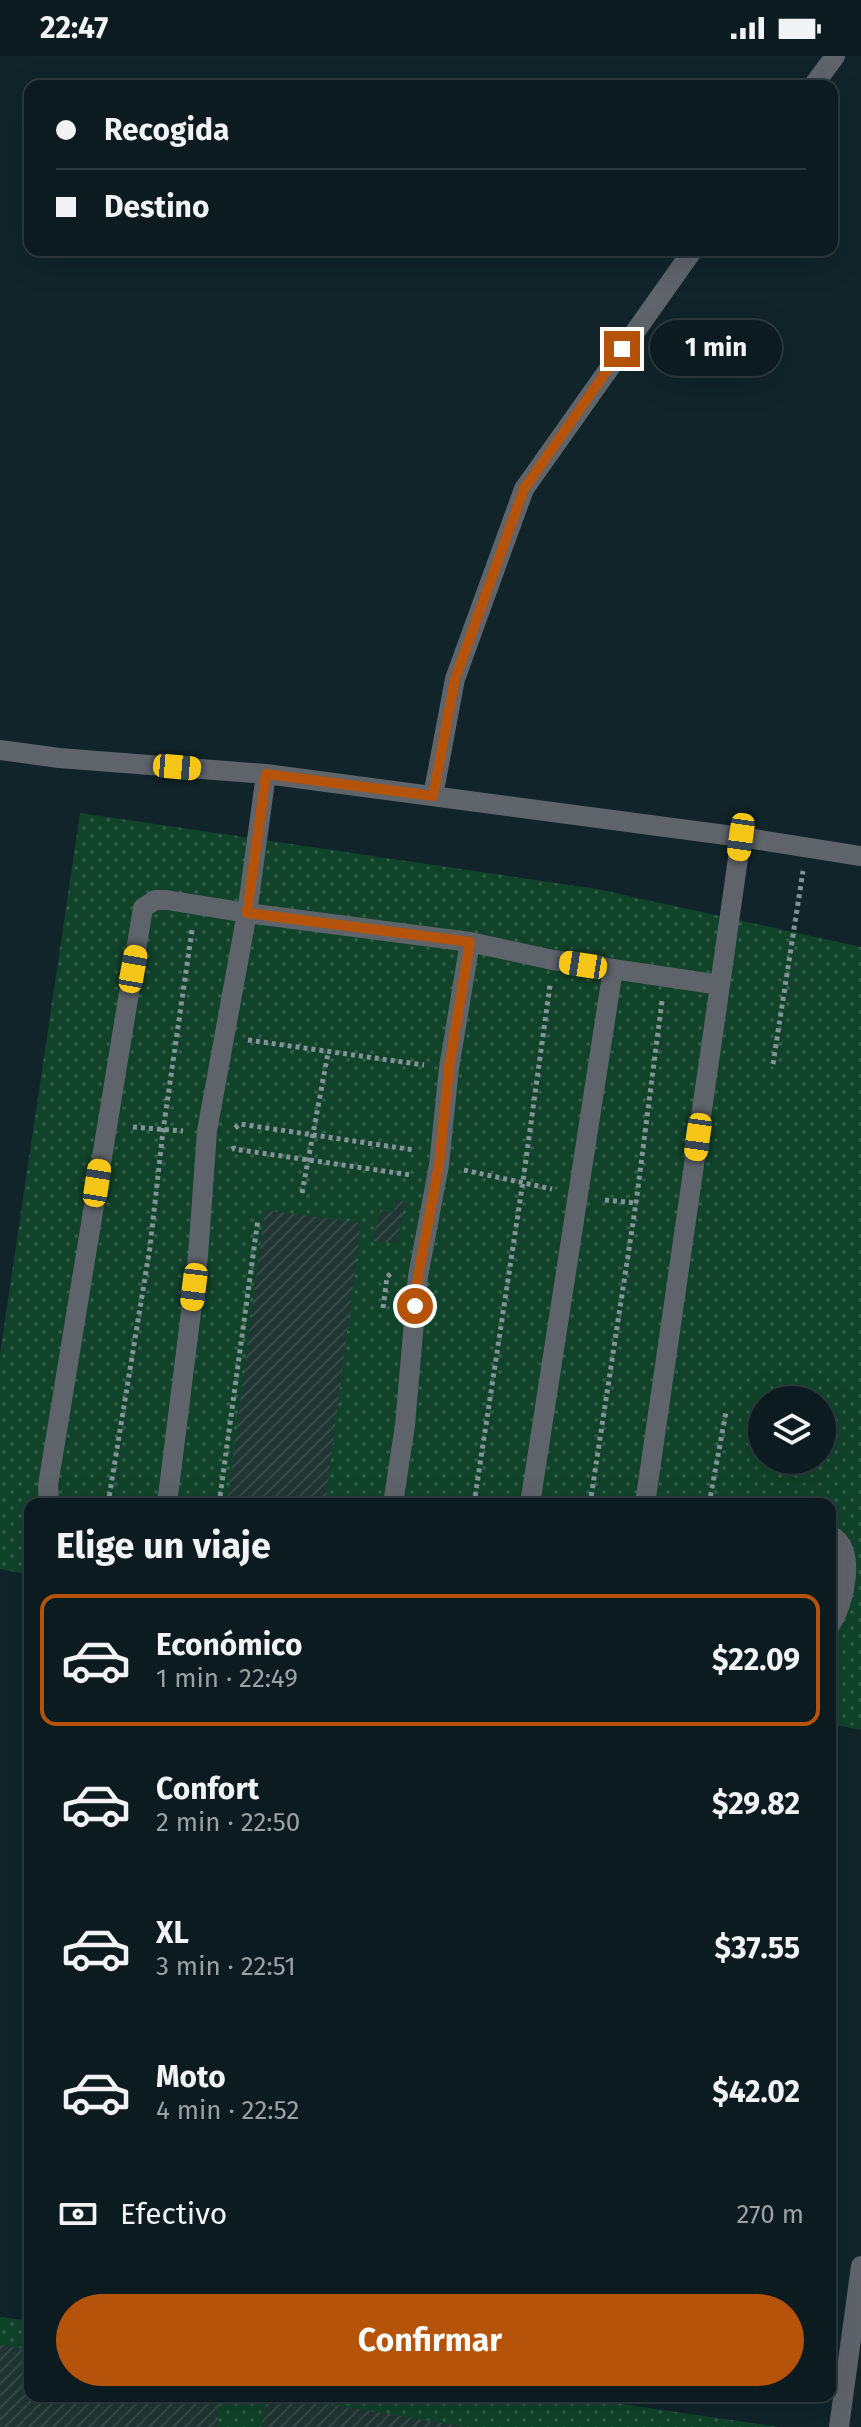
<!DOCTYPE html>
<html lang="es">
<head>
<meta charset="utf-8">
<style>
  :root { --surface:#0c1b1f; --page:#152428; --text:#f1f3f6; --muted:#9aa1a4; --line:#2c393d; --accent:#b45309 }
  body { margin:0; font-family:"Fira Sans",sans-serif; background:var(--page); color:var(--text); height:100vh; display:flex; flex-direction:column; font-size:30px; white-space:nowrap }
  * { box-sizing:border-box; margin:0 }
  p { font-size:26px; color:var(--muted) }
  .icon { flex:none; width:44px; height:44px; fill:none; stroke:currentColor; stroke-width:2; stroke-linecap:round; stroke-linejoin:round }
  .map { position:relative; flex:1; overflow:hidden }
  .panel { position:absolute; left:24px; top:1442px; width:812px; height:904px; display:flex; flex-direction:column; background:var(--surface); border-radius:16px; box-shadow:0 8px 32px #0002,0 0 0 2px var(--line) }
  .panel>* { flex:none }
  .top-card { position:absolute; left:24px; top:24px; width:814px; height:176px; border-radius:16px; box-shadow:0 8px 32px #0002,0 0 0 2px var(--line); display:grid; align-content:center; height:176px; padding:0 32px; background:var(--surface) }
  .controls { position:absolute; left:748px; top:1330px; display:grid; gap:16px }
  .controls a { display:grid; place-items:center; width:88px; height:88px; border-radius:50%; background:var(--surface); box-shadow:0 8px 32px #0002,0 0 0 2px var(--line); font-size:40px }
  .end { position:absolute; width:36px; height:36px; margin:-18px; border:10px solid #b45309; background:#fff; box-shadow:0 0 0 4px #fff }
  .from { border-radius:50% }
  .bubble { position:absolute; height:56px; border-radius:28px; background:var(--surface); box-shadow:0 8px 32px #0002,0 0 0 2px var(--line); font-size:26px; font-weight:700; line-height:56px; text-align:center }
  .car { position:absolute; width:24px; height:48px; margin:-24px -12px; border-radius:10px; box-shadow:0 0 6px 2px #0007; background:linear-gradient(#f5c518 24%,#345 0 40%,#f5c518 0 76%,#345 0 86%,#f5c518 0) }
  .top-card b { display:flex; align-items:center; gap:28px; height:76px; font-size:30px }
  .top-card b+b { border-top:2px solid var(--line) }
  .top-card i { width:20px; height:20px; background:var(--text) }
  ul { padding:0; list-style:none }
  li { display:flex; align-items:center; gap:24px; height:132px; margin:0 16px 12px; padding:0 16px; border:4px solid transparent; border-radius:16px }
  li div { flex:1 }
  li b { display:block; font-size:30px }
  li em { font-style:normal; font-weight:700 }
  li.on { border-color:var(--accent) }
  li>.icon { width:72px; height:72px; stroke-width:1.5 }
  h2 { padding:0 32px; font-size:36px; line-height:96px }
  .pay { display:flex; align-items:center; gap:20px; height:88px; padding:0 32px; font-size:30px }
  .pay p { margin-inline-start:auto }
  .primary-button { display:flex; gap:16px; margin-top:auto; padding:16px 32px }
  .primary-button a { flex:1; height:92px; border-radius:48px; background:var(--accent); color:#fff; font-size:32px; font-weight:700; line-height:92px; text-align:center }
  .status { display:flex; justify-content:space-between; align-items:center; height:56px; padding:0 40px; background:var(--surface); direction:ltr }
  .status svg { height:22px; fill:currentColor }
  .map>svg:first-child { display:block }
  .grass { fill:url(#grass-dots); fill-rule:evenodd }
  .building { fill:url(#building-hatch) }
  .lines { fill:none; stroke-linecap:round; stroke-linejoin:round }
  .path { stroke:#839397; stroke-width:5; stroke-dasharray:4 4; stroke-linecap:butt }
  .minor { stroke:#5e646a; stroke-width:20 }
  .route { stroke:#b45309; stroke-width:10 }
</style>
</head>
<body>
<div class="status"><b>22:47</b><svg viewBox="0 0 49 12"><path d="M0 12V9h3v3zM5 12V6h3v6zM10 12V3h3v9zM15 12V0h3v12zM26 1h20v11H26zM47 4h2v5h-2z"/></svg></div>
<div class="map">
<svg width="861" height="2371" viewBox="0 0 861 2371">
  <defs>
    <pattern id="grass-dots" width="8" height="8" patternUnits="userSpaceOnUse" patternTransform="scale(2)"><rect width="8" height="8" fill="#11432b"/><path d="M2 2h.1M6 6h.1" fill="none" stroke="#345f4a" stroke-width="1.8" stroke-linecap="round"/></pattern>
    <pattern id="building-hatch" width="6" height="6" patternUnits="userSpaceOnUse" patternTransform="scale(2)"><rect width="6" height="6" fill="#203633"/><path d="M-1 1l2-2M0 6l6-6M5 7l2-2" fill="none" stroke="#364a47"/></pattern>
  </defs>
  <rect width="100%" height="100%" fill="#102429"/>
  <path class="grass" d="M80,757L597,833L861,891V1674L830,1668V1448H30V1519L0,1513V1298ZM762,1344H822V1404H762Z
    M0,2261L30,2265V2340H567L780,2371H0Z"/>
  <path class="building" d="M395,1144L406,1146L396,1187L372,1185L380,1154L394,1156Z
    M265,1154L361,1167L325,1448H227Z
    M0,2289L30,2293V2340H220L217,2371H0Z
    M267,2340H282L465,2371H262Z"/>
  <g class="lines">
    <path class="path" d="M248,984L424,1009
      M773,1008L803,815
      M133,1071L183,1075
      M235,1072L240,1068L414,1094
      M233,1090L234,1093L411,1119
      M464,1114L552,1133
      M302,1137L328,997
      M605,1144L636,1147
      M383,1252L387,1221L392,1216
      M108,1448L150,1191L163,1075L192,874
      M219,1448L258,1163
      M474,1448L523,1125L550,929
      M590,1448L636,1147L662,945
      M709,1448L726,1356"/>
    <path class="minor" d="M813,30L835,0
      M0,694L59,702L266,718L741,781L861,800
      M433,740L455,623L524,433L693,194
      M49,1448L48,1429L143,852L155,844H167L247,857L266,718
      M167,1448L198,1200L207,1075L247,857L470,886L553,904L720,929L741,781
      M393,1448L405,1369L418,1220L439,1109L449,1012L470,886
      M530,1448L613,913
      M645,1448L720,929
      M830,1479C858,1491 844,1550 830,1569
      M839,2371L861,2210"/>
  </g>
  <g class="lines">
    <path class="route" d="M415,1250L418,1220L439,1109L449,1012L470,886L247,857L266,718L433,740L455,623L524,433L622,293"/>
  </g>
</svg>
<div class="controls">
<a><svg class="icon" aria-label="layers" viewBox="0 0 24 24"><path d="M12 4l9 5-9 5-9-5zM3 14l9 5 9-5"/></svg></a>
</div>
<i class="end from" style="left:415px;top:1250px"></i>
<i class="end" style="left:622px;top:293px"></i>
<div class="bubble" style="left:650px;top:264px;width:132px">1 min</div>
<i class="car" style="left:177px;top:711px;rotate:95deg"></i>
<i class="car" style="left:741px;top:781px;rotate:188deg"></i>
<i class="car" style="left:583px;top:909px;rotate:279deg"></i>
<i class="car" style="left:133px;top:913px;rotate:10deg"></i>
<i class="car" style="left:698px;top:1081px;rotate:188deg"></i>
<i class="car" style="left:97px;top:1127px;rotate:9deg"></i>
<i class="car" style="left:194px;top:1231px;rotate:187deg"></i>
<div class="top-card">
<b><i class="from"></i>Recogida</b>
<b><i></i>Destino</b>
</div>
<section class="panel">
<h2>Elige un viaje</h2>
<ul>
<li class="on"><svg class="icon" aria-label="car" viewBox="0 0 24 24"><path d="M5 17H2v-5l4-1 3-4h7l3 4 3 1v5h-3M9 17h6M6 11h13"/><circle cx="7" cy="17" r="2"/><circle cx="17" cy="17" r="2"/></svg><div><b>Económico</b><p>1 min · 22:49</p></div><em>$22.09</em></li>
<li><svg class="icon" aria-label="car" viewBox="0 0 24 24"><path d="M5 17H2v-5l4-1 3-4h7l3 4 3 1v5h-3M9 17h6M6 11h13"/><circle cx="7" cy="17" r="2"/><circle cx="17" cy="17" r="2"/></svg><div><b>Confort</b><p>2 min · 22:50</p></div><em>$29.82</em></li>
<li><svg class="icon" aria-label="car" viewBox="0 0 24 24"><path d="M5 17H2v-5l4-1 3-4h7l3 4 3 1v5h-3M9 17h6M6 11h13"/><circle cx="7" cy="17" r="2"/><circle cx="17" cy="17" r="2"/></svg><div><b>XL</b><p>3 min · 22:51</p></div><em>$37.55</em></li>
<li><svg class="icon" aria-label="car" viewBox="0 0 24 24"><path d="M5 17H2v-5l4-1 3-4h7l3 4 3 1v5h-3M9 17h6M6 11h13"/><circle cx="7" cy="17" r="2"/><circle cx="17" cy="17" r="2"/></svg><div><b>Moto</b><p>4 min · 22:52</p></div><em>$42.02</em></li>
</ul>
<div class="pay"><svg class="icon" aria-label="cash" viewBox="0 0 24 24"><path d="M3 7h18v10H3z"/><circle cx="12" cy="12" r="2"/></svg>Efectivo<p>270 m</p></div>
<div class="primary-button"><a>Confirmar</a></div>
</section>
</div>
</body>
</html>
